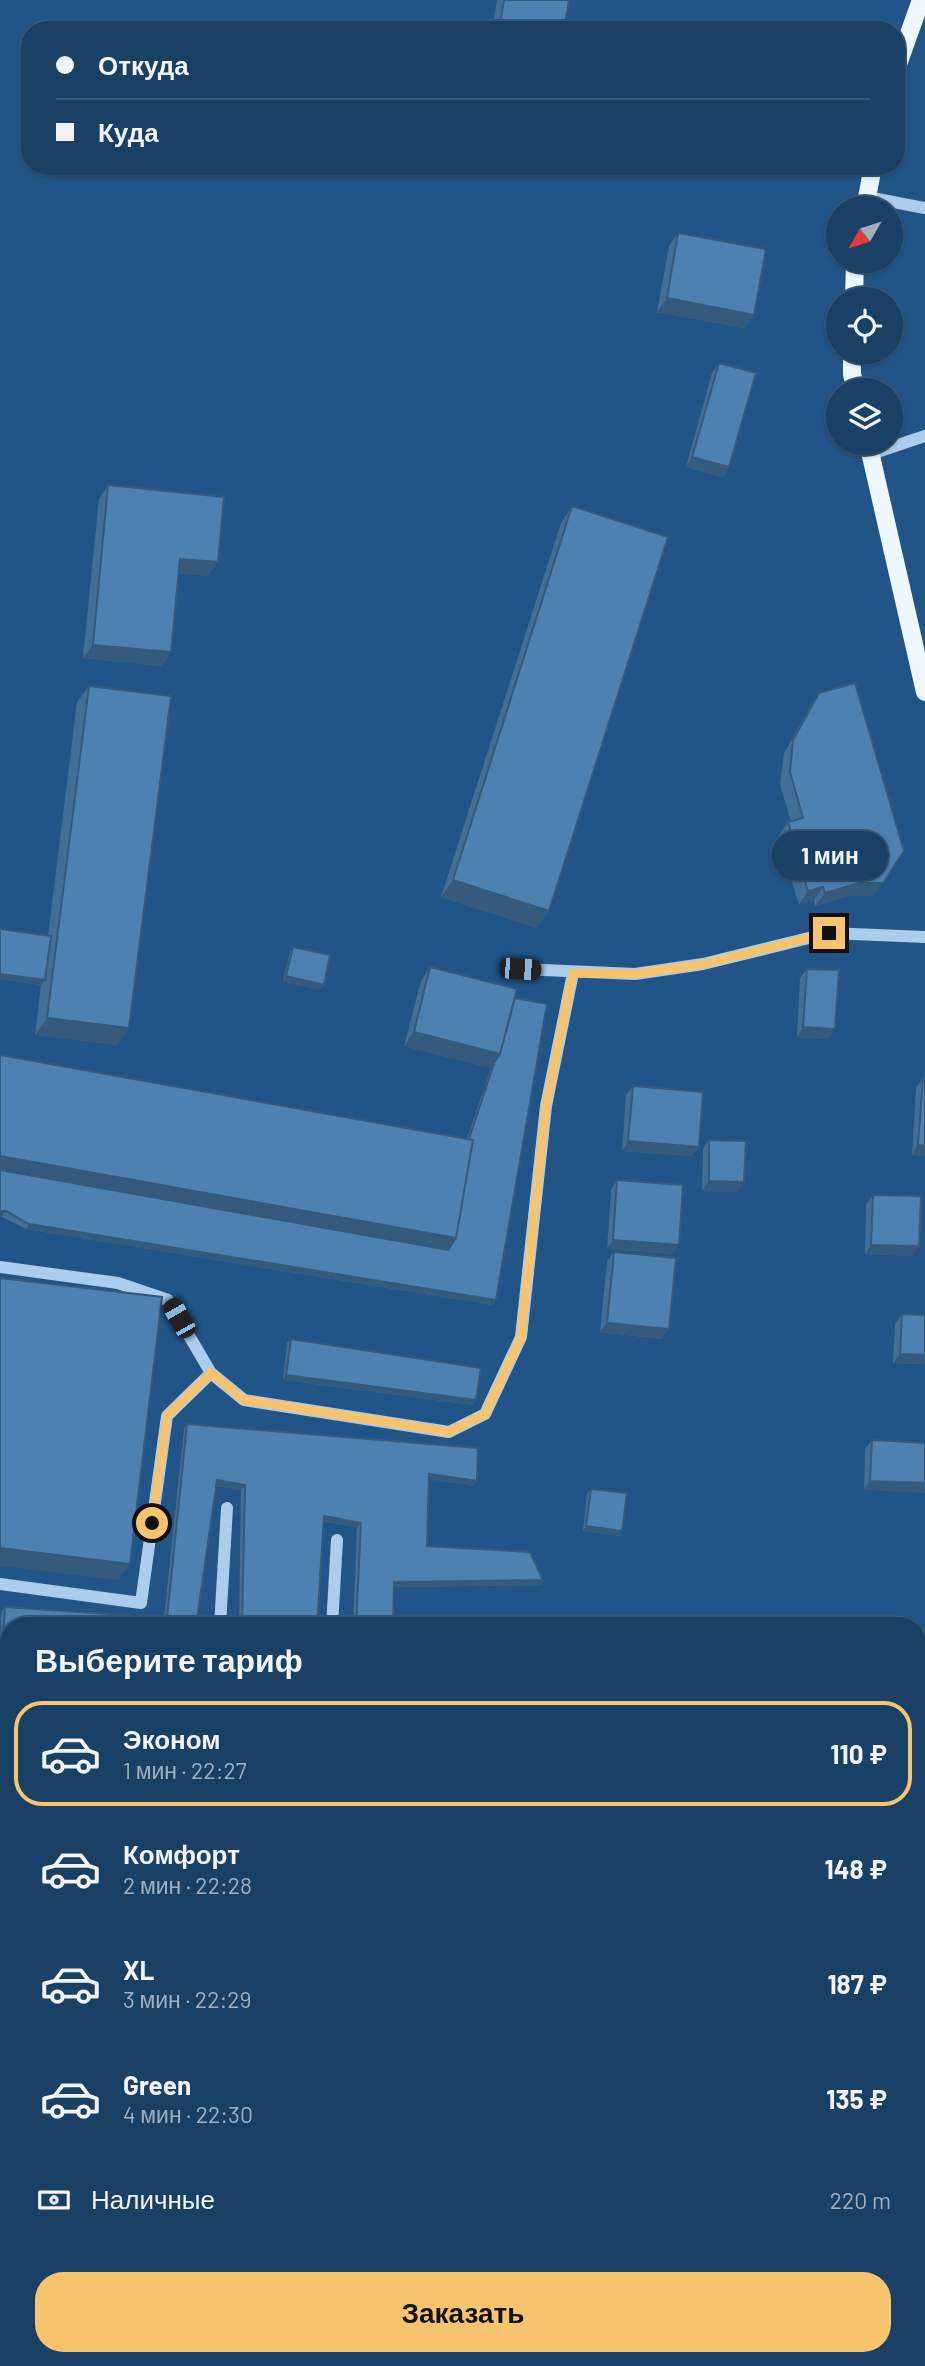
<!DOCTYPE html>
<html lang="ru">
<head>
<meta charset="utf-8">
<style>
  :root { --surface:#194065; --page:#22476b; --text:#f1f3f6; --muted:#9fafbf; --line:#375979; --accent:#f7c36c }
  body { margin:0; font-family:Barlow,sans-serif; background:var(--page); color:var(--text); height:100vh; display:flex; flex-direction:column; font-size:26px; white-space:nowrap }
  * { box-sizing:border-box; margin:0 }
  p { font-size:23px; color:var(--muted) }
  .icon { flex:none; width:38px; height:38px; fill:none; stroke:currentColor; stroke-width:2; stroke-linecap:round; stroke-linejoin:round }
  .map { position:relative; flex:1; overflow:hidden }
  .sheet { position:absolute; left:0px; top:1617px; width:926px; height:749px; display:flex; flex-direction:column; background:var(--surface); border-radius:28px 28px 0 0; box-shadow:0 2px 5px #0004,0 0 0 2px var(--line) }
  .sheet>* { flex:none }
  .guide { position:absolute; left:21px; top:21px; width:884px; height:154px; border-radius:28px; box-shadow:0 2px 5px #0004,0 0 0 2px var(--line); display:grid; align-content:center; height:154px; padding:0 35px; background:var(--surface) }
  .needle { width:46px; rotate:231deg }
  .buttons { position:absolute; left:826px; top:196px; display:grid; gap:14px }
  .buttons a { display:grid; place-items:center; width:77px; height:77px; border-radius:50%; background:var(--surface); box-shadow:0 2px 5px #0004,0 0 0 2px var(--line); font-size:35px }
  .end { position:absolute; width:32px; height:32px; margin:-16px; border:9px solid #f7c36c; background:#111; box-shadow:0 0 0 4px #111 }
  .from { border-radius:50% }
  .bubble { position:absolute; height:49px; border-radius:24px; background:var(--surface); box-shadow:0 2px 5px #0004,0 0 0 2px var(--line); font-size:23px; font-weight:700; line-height:49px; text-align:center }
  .car { position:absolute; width:21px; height:42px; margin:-21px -10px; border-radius:9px; box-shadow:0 0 5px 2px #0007; background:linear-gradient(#222 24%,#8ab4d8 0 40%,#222 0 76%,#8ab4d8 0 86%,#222 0) }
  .guide b { display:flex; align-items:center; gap:24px; height:66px; font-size:26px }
  .guide b+b { border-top:2px solid var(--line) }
  .guide i { width:18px; height:18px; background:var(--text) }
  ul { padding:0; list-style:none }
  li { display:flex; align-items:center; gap:21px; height:105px; margin:0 14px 10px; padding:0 21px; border:4px solid transparent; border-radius:28px }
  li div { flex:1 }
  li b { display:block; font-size:26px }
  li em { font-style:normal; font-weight:700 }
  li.on { border-color:var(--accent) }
  li>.icon { width:63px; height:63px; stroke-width:1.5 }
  h2 { padding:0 35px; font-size:32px; line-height:84px }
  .pay { display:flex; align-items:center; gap:18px; height:77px; padding:0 35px; font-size:26px }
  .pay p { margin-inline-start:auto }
  .primary-button { display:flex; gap:14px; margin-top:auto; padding:14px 35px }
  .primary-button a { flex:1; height:80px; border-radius:28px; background:var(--accent); color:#111; font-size:28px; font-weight:700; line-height:80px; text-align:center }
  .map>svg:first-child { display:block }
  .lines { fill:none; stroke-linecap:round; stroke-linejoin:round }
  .path { stroke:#abccea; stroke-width:4.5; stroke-dasharray:3.5 5; stroke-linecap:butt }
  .minor { stroke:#abccea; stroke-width:12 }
  .major { stroke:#eef6fe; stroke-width:18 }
  .wall { fill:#426f98 }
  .shaded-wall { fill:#365a7c }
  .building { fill:#4d81b1; stroke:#365a7c; stroke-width:2 }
  .route { stroke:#f7c36c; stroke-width:9 }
</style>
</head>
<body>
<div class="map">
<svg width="925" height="2366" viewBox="0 0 925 2366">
  <rect width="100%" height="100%" fill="#215587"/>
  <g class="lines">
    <path class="path" d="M816,2366V2357"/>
    <path class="minor" d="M867,197L925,208
      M871,454L925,436
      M520,969L635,974L703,964L829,933L925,937
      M0,1267L118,1283L168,1300L211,1373L244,1400L449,1432L485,1414L521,1337L546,1106L573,973
      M0,1584L141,1603L167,1416L211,1373
      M220,1626L227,1508
      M332,1626L337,1540
      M0,1674L9,1675
      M0,1810L9,1811
      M0,2183H9"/>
    <path class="major" d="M896,70L921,0
      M865,208L873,166
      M854,299L855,261
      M852,352V374L856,390
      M868,443L925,692
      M917,2234L925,2203
      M420,2366L421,2357
      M895,2366V2357"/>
  </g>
  <path class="wall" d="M497,0H569L564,30H492Z
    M678,233L754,315L745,328L657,312L669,246Z
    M719,363L729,467L723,477L686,467L712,373Z
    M108,485L208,576L178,573L171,652L161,666L83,658L99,499Z
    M572,506L537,928L441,897L561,523Z
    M89,686L129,1028L117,1045L35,1035L41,985L0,979V929L48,936L77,702Z
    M819,693L874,896H849L815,906L814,900L799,905L778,836L788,822L791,821L780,785L784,753L810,707Z
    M293,947L320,990L283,981L290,952Z
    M430,967L515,998L496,1300L492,1305L26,1229L0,1216V1055L467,1139L491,1068L404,1046L421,981Z
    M807,969L835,1029L828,1039L797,1037L800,978Z
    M923,1078H925V1156L912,1155L916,1088Z
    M633,1086L692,1156L622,1151L626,1095Z
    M709,1140L738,1192L702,1191L703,1149Z
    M617,1180L672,1254L607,1249L611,1190Z
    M873,1195L912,1256L865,1254L866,1204Z
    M614,1252L662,1339L600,1332L607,1261Z
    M902,1314L925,1364L893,1363L895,1324Z
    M291,1339L476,1400L473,1405L283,1380L287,1343Z
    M187,1424L477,1481L473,1486L429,1479L427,1546L543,1580L540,1585L394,1587L393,1626H353L357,1528L324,1521L317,1626H239L241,1490L216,1486L196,1626L9,1662L0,1661L1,1612L5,1607L164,1618L184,1429Z
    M872,1440L925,1443L864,1490L865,1449Z
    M591,1489L622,1531L619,1536L583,1531L587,1494Z
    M275,2357H396V2366H274Z"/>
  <path class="shaded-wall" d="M667,298L754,315L745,328L657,312Z
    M692,457L729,467L723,477L686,467Z
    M180,559L218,562L208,576L170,572Z
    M93,645L171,652L161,666L83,658Z
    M453,880L549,911L537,928L441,897Z
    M859,883H883L874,896H849L815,906L825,893Z
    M823,887L814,900L799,905L808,891Z
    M0,974L45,980L41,985L0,979Z
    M286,976L324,985L320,990L283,981Z
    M47,1018L129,1028L117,1045L35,1035Z
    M803,1027L835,1029L828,1039L797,1037Z
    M414,1032L500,1054L491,1068L404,1046Z
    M628,1141L699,1147L692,1156L622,1151Z
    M918,1145L925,1146V1156L912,1155Z
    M0,1156L456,1238L444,1255L0,1175Z
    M709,1181L744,1182L738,1192L702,1191Z
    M0,1211H6L2,1216H0Z
    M29,1224L496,1300L492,1305L26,1229Z
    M613,1240L679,1245L672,1254L607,1249Z
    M871,1245L919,1246L912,1256L865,1254Z
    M607,1323L669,1329L662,1339L600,1332Z
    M900,1354L925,1355V1364L893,1363Z
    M286,1375L476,1400L473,1405L283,1380Z
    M429,1474L477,1481L473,1486L426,1479Z
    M217,1480L245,1485L241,1490L213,1485Z
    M870,1481L925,1483V1493L864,1490Z
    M324,1516L361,1523L357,1528L321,1520Z
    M586,1526L622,1531L619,1536L583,1531Z
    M0,1548L130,1564L118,1580L0,1566Z
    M543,1580L540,1585L391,1587L394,1582Z
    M2,1656L9,1657V1662L0,1661Z
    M0,1764L9,1766V1771L0,1770Z
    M0,1941L9,1942V1947H0Z"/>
  <path class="building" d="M504,0H569L564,30H499Z
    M678,233L766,249L754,315L667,298Z
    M719,363L756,373L729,467L692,457Z
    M108,485L224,497L218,562L180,559L171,652L93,645Z
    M572,506L668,537L549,911L453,880Z
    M855,683L904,851L883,883H859L825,893L823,887L808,891L788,822L803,818L790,772L793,740L819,693Z
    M89,686L171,696L129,1028L47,1018Z
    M0,929L51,936L45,980L0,974Z
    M293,947L330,955L324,985L286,976Z
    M430,967L517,989L500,1054L414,1032Z
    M807,969L839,970L835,1029L803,1027Z
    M515,998L547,1004L496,1300L29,1224L6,1211H0V1170L448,1250L456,1238L473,1140L469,1139L494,1063L500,1054Z
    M0,1055L473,1140L456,1238L0,1156Z
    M923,1078H925V1146L918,1145Z
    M633,1086L703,1092L699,1147L628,1141Z
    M709,1140L746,1141L744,1182L709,1181Z
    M617,1180L683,1185L679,1245L613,1240Z
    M873,1195L921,1196L919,1246L871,1245Z
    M614,1252L676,1258L669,1329L607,1323Z
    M0,1278L162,1297L130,1564L0,1548Z
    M902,1314L925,1315V1355L900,1354Z
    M291,1339L481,1368L476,1400L286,1375Z
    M187,1424L478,1448L477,1481L429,1474L427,1546L530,1552L543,1580L394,1582L393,1626H356L361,1523L324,1516L317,1626H242L245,1485L217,1480L196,1626H9V1657L2,1656L5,1607L167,1618Z
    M872,1440L925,1443V1483L870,1481Z
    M591,1489L627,1493L622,1531L586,1526Z
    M0,1684L9,1686V1766L0,1764Z
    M0,1882L9,1883V1942L0,1941Z
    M285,2357H396V2366H284Z"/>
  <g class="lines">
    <path class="route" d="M152,1523L167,1416L211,1373L244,1400L449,1432L485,1414L521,1337L546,1106L573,973L635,974L704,964L829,933"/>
  </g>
</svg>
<div class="buttons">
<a><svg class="needle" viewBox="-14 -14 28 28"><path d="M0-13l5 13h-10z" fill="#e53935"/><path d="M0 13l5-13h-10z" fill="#9fafbf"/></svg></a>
<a><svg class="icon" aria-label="locate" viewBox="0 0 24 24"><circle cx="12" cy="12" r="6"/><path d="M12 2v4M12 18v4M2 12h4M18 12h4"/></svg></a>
<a><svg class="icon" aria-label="layers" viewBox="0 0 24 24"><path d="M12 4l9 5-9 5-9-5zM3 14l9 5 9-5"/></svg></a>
</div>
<i class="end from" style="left:152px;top:1523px"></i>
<i class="end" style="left:829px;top:933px"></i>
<div class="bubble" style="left:772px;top:831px;width:116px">1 мин</div>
<i class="car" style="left:520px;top:969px;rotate:94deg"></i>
<i class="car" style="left:179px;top:1318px;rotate:330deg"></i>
<div class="guide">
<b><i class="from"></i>Откуда</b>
<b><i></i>Куда</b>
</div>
<section class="sheet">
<h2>Выберите тариф</h2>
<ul>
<li class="on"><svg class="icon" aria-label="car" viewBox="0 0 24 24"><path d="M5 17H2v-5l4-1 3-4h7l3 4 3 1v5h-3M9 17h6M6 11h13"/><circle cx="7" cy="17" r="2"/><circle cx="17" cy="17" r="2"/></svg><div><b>Эконом</b><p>1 мин · 22:27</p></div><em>110 ₽</em></li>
<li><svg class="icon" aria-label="car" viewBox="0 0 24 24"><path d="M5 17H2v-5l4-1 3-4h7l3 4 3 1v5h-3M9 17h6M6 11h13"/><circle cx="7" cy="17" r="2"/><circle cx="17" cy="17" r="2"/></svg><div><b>Комфорт</b><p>2 мин · 22:28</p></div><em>148 ₽</em></li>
<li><svg class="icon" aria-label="car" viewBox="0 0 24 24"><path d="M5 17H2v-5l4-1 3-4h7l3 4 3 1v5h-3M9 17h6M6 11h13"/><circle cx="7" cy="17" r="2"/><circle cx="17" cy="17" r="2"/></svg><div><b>XL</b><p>3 мин · 22:29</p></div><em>187 ₽</em></li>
<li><svg class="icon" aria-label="car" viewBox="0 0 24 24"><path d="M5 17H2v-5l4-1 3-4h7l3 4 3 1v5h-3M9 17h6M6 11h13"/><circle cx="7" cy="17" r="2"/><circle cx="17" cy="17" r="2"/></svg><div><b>Green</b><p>4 мин · 22:30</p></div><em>135 ₽</em></li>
</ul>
<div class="pay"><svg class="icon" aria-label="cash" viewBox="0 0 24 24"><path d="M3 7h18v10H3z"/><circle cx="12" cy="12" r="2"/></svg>Наличные<p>220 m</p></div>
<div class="primary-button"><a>Заказать</a></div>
</section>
</div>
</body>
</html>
